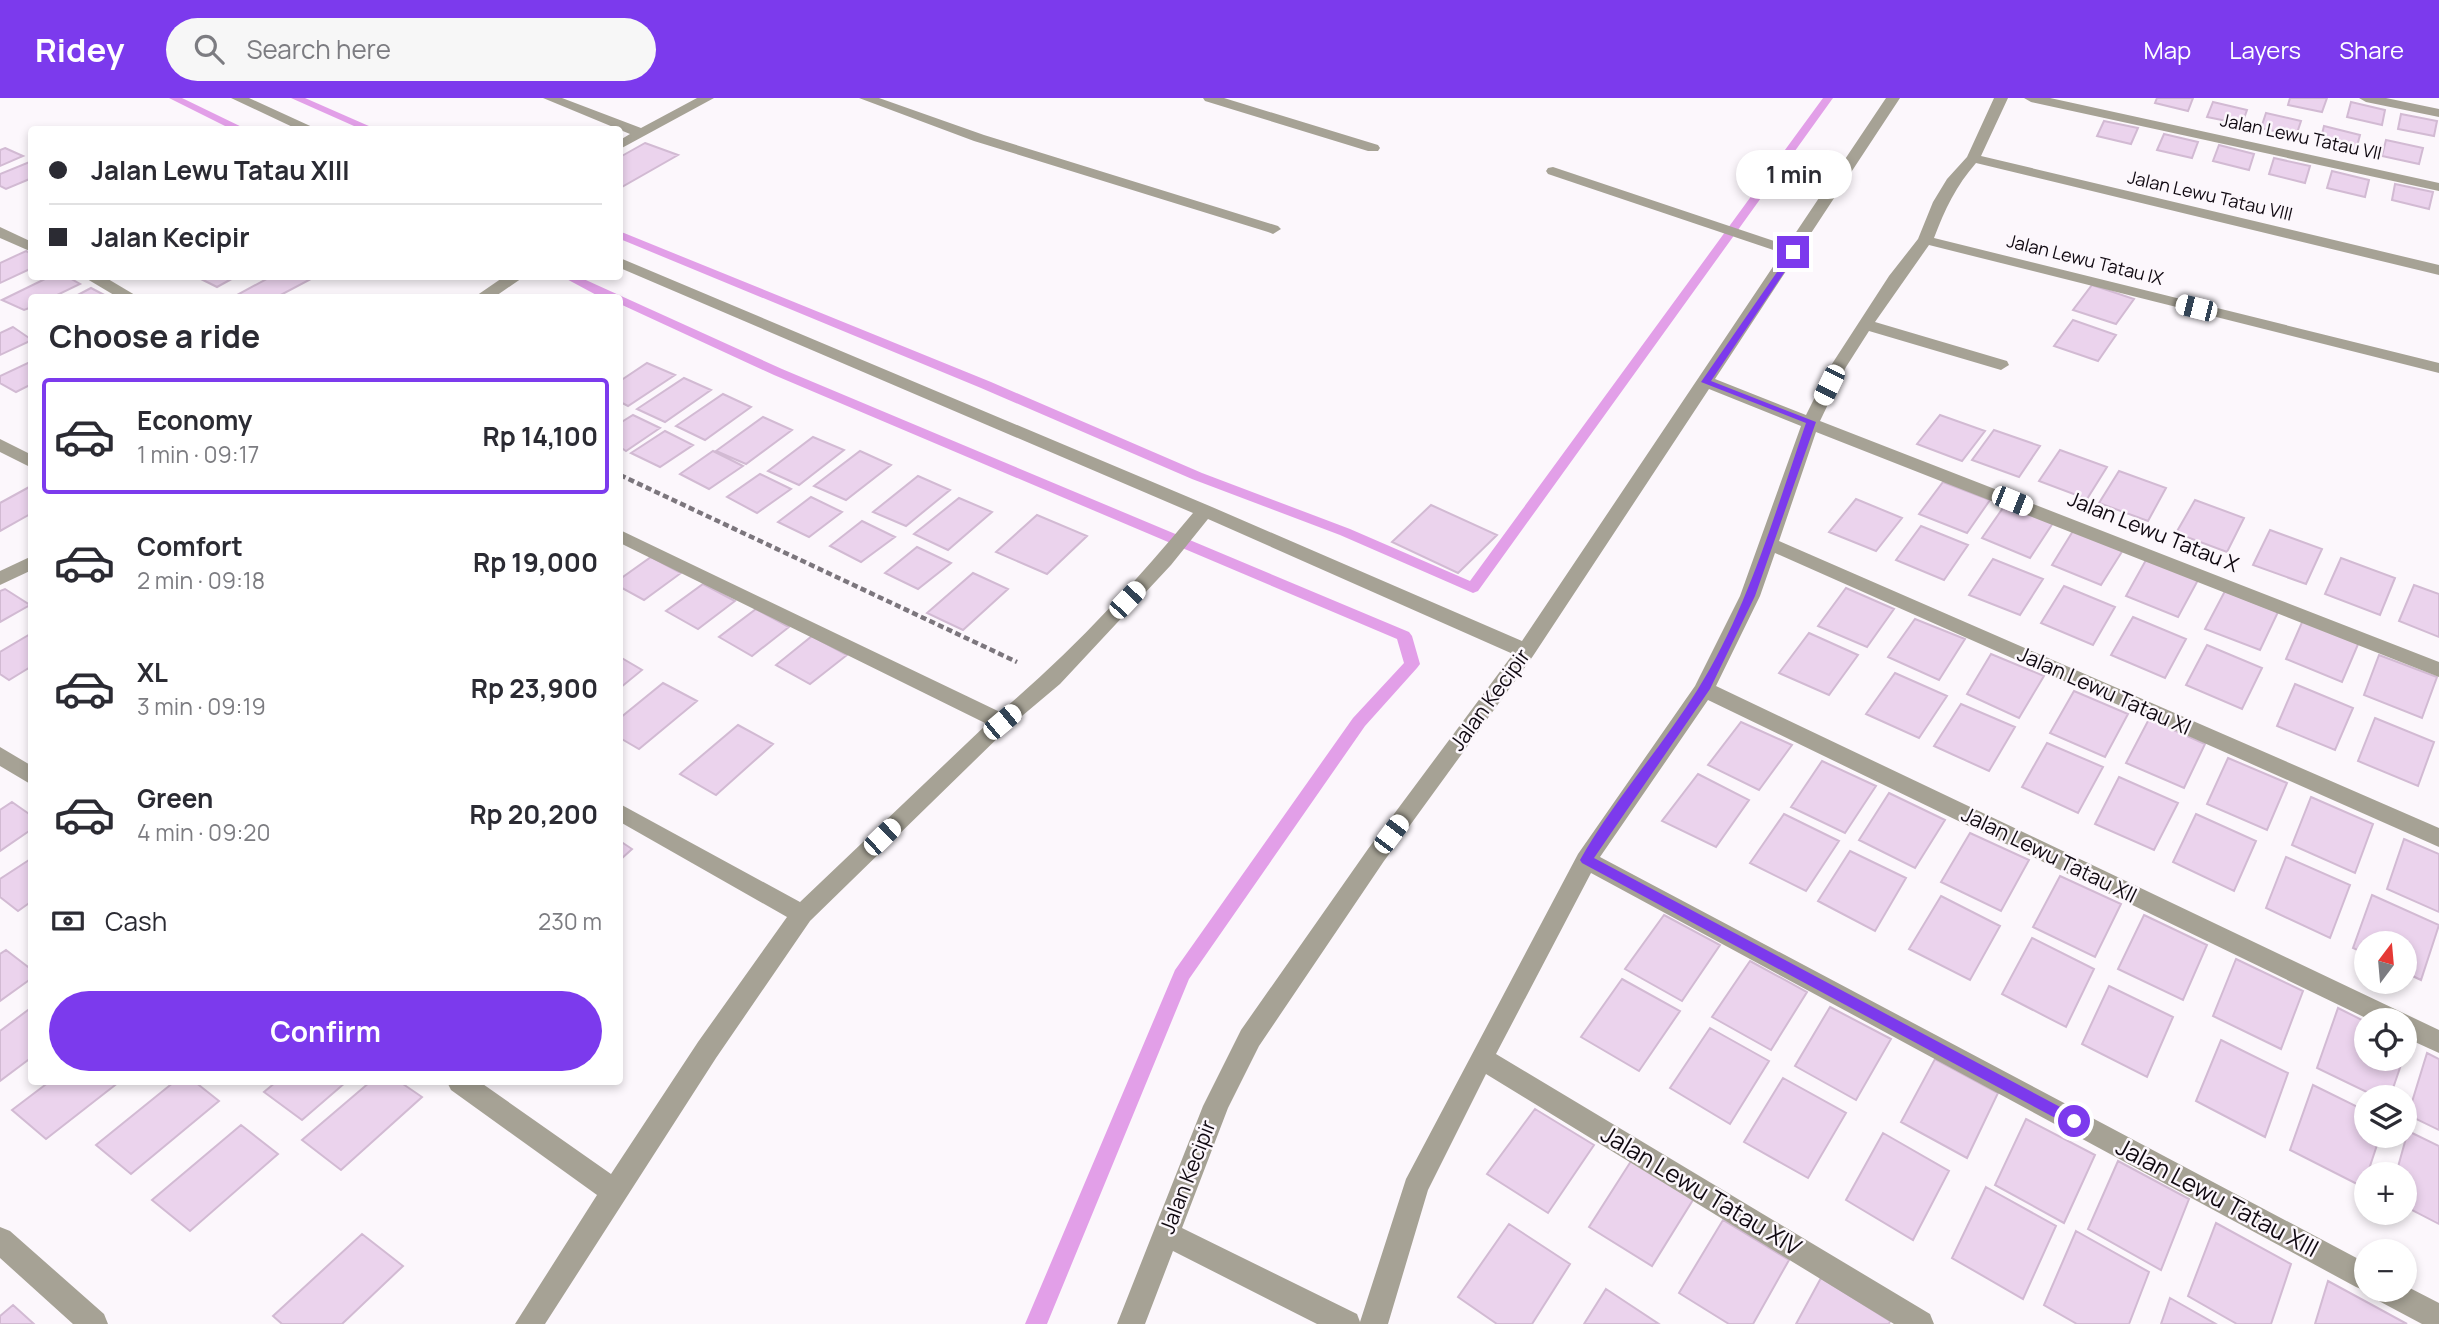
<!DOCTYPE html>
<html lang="en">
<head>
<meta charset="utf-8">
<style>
  :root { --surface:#fff; --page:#f7f7f7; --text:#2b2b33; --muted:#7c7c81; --line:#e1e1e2; --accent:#7c3aed }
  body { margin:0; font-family:Manrope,sans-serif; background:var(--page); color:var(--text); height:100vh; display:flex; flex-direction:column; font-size:26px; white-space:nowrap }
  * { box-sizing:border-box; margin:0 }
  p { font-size:23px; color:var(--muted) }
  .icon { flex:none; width:38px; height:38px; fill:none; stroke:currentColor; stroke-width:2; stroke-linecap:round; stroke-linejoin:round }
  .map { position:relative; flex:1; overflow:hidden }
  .side { position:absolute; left:28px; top:196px; width:595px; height:791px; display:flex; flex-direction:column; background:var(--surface); border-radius:7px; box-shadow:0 4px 10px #0003 }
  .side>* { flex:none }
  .top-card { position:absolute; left:28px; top:28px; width:595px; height:154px; border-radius:7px; box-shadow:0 4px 10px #0003; display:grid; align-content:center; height:154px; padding:0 21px; background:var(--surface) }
  .needle { width:46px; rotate:16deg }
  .controls { position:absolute; left:2354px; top:833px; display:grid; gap:14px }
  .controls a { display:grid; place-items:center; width:63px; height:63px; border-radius:50%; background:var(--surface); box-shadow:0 4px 10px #0003; font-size:35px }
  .end { position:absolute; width:32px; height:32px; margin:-16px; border:9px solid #7c3aed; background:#fff; box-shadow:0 0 0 4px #fff }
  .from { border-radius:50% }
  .bubble { position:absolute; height:49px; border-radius:24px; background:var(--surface); box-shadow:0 4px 10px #0003; font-size:23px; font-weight:700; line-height:49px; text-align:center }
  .car { position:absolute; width:21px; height:42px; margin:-21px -10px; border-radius:9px; box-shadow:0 0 5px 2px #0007; background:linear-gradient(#fff 24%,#345 0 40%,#fff 0 76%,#345 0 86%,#fff 0) }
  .top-card b { display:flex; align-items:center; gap:24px; height:66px; font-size:26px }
  .top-card b+b { border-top:2px solid var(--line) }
  .top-card i { width:18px; height:18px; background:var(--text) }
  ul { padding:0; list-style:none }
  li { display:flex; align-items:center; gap:21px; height:116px; margin:0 14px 10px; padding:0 7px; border:4px solid transparent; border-radius:7px }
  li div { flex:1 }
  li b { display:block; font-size:26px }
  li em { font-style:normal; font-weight:700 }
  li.active { border-color:var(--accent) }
  li>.icon { width:63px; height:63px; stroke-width:1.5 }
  h2 { padding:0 21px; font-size:32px; line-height:84px }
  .pay { display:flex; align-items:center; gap:18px; height:77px; padding:0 21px; font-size:26px }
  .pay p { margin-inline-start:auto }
  .button { display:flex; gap:14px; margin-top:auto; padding:14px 21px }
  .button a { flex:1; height:80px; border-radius:42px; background:var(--accent); color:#fff; font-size:28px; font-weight:700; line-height:80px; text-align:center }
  header { display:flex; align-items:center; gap:42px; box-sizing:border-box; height:98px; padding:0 35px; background:var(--accent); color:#fff }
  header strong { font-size:33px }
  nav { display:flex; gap:38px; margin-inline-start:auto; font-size:24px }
  .search { width:490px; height:63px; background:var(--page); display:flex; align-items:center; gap:18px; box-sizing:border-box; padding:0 24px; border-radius:38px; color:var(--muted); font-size:26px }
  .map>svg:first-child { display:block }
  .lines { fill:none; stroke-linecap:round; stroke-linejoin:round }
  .stream { fill:#e29fe8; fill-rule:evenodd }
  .building { fill:#ebd3ed; stroke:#d2bad3; stroke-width:2 }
  .path { stroke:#7c767d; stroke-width:4.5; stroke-dasharray:6 3.5; stroke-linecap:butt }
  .lane { fill:#a6a295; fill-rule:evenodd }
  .street { fill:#a6a295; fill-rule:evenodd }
  .route { fill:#7c3aed }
  .labels { text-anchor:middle; stroke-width:5; stroke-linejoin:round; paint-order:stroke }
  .far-street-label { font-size:18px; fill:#100911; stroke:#fcf7fc }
  .street-label { font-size:21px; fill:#100911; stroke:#fcf7fc }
  .near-street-label { font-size:24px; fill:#100911; stroke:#fcf7fc }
</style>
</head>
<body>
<header>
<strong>Ridey</strong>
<div class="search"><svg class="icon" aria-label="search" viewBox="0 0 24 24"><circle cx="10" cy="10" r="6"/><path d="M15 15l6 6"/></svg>Search here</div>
<nav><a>Map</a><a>Layers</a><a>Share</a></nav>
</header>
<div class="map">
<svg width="2439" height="1226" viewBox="0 0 2439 1226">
  <rect width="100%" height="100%" fill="#fcf7fc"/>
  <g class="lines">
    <path class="stream" d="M169,0H182L248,32H233Z
      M291,0H305L378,32H363Z
      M1823,0H1833L1478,493L1473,495L1340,437L1192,381L981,290L620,141V134L624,135L991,284L1202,375L1350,431L1470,483Z
      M561,178H577L782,271L1409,534L1412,538L1420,566L1417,570L1365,628L1189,881L1047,1226H1025L1175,872L1353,620L1404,565L1397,541L774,277L620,206V200H602Z"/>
  </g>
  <path class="building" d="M2157,0H2193L2188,13L2155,5Z
    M2290,0H2327L2322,14L2288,7Z
    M2213,4L2247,12L2242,26L2207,19Z
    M2351,4L2385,12L2382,27L2347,19Z
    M2266,15L2301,23L2296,38L2261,30Z
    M2401,16L2437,23L2434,38L2398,31Z
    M2104,23L2138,30L2131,46L2097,38Z
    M2324,28L2360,37L2356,52L2320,44Z
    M2164,36L2198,44L2192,60L2157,52Z
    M2386,42L2423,50L2419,66L2382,58Z
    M645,45L678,57L620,90V59Z
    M2219,47L2254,56L2249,72L2213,63Z
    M5,50L23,58L0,68V52Z
    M2274,60L2310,68L2305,85L2269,76Z
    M32,63V80L6,91L0,88V76Z
    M2332,73L2369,82L2365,99L2327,90Z
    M2395,86L2433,94L2429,111L2392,102Z
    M26,153L32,156V170L0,185V165Z
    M51,178H66L80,186L51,200H32V209L24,212L2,202Z
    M195,178H237L217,189Z
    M272,178L311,181L275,200H243L237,197Z
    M2092,187L2134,201L2116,226L2073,212Z
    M91,190L110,200H72Z
    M2073,222L2116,237L2098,263L2054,248Z
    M13,229L32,242L0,257V235Z
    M32,263V286L16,294L0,285V278Z
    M647,265L675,277L628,308L620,304V283Z
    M684,280L711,292L665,324L637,311Z
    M723,296L751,309L705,342L676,328Z
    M633,317L660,330L626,353L620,349V325Z
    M1940,317L1985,333L1962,363L1917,346Z
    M763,319L792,332L746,366L716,353Z
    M1994,332L2040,348L2019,379L1972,362Z
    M665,333L693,347L660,369L631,355Z
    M813,339L844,352L799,387L768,373Z
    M2060,352L2107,369L2087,401L2039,383Z
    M713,353L743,368L709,391L680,376Z
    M860,353L891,367L846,402L814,388Z
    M2119,373L2166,390L2148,423L2099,405Z
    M760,376L791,391L757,415L727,399Z
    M918,378L950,392L906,428L873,414Z
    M1943,384L1990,402L1967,435L1919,416Z
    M31,388L32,415L0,433V405Z
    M811,399L842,414L809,439L778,424Z
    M959,400L992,414L948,452L914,436Z
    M1856,401L1902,420L1876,453L1829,434Z
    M2195,402L2244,420L2227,454L2176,435Z
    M1431,407L1497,437L1458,475L1392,444Z
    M2005,407L2053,425L2030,460L1982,440Z
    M1037,417L1087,438L1047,476L996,454Z
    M862,423L895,439L861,464L830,448Z
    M1921,428L1968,447L1944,482L1896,462Z
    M2270,432L2322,451L2306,486L2253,467Z
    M2073,433L2123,452L2101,487L2052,467Z
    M917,449L951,465L918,491L885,475Z
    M651,459L681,475L644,502L620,489V481Z
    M2341,460L2395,480L2380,517L2325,496Z
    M1993,461L2043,481L2020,517L1969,497Z
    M2146,462L2198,482L2178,519L2126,498Z
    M973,475L1008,491L963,532L927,515Z
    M703,486L735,503L698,531L666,513Z
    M2414,487L2439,496V539L2399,523Z
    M2064,488L2115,509L2093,547L2041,525Z
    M1846,490L1894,511L1867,549L1818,528Z
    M5,491L30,507L0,524V493Z
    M2225,493L2278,514L2260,552L2205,531Z
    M756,511L789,529L752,558L719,539Z
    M2133,519L2186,541L2165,580L2111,557Z
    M1915,521L1965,541L1939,582L1888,559Z
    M2303,522L2359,544L2342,584L2286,561Z
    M32,535V568L9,582L0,576V554Z
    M1809,535L1858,557L1829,597L1779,575Z
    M812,538L847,557L810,586L776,567Z
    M2207,547L2262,570L2242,611L2186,587Z
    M1991,556L2044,578L2019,620L1967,596Z
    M2379,557L2437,579L2422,620L2364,597Z
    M620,559L642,572L620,590Z
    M1895,575L1947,598L1919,640L1866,616Z
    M663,585L697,603L639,651L620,640V620Z
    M2295,586L2353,610L2335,652L2277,628Z
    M2074,593L2128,616L2105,659L2050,635Z
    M1961,606L2015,629L1989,673L1934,648Z
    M2375,620L2434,644L2418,688L2358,663Z
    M2149,621L2205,646L2184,690L2126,665Z
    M1741,624L1792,647L1759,692L1708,667Z
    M738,627L773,646L716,697L680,676Z
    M2047,645L2103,669L2078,715L2022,689Z
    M2228,660L2287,685L2267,732L2207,706Z
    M1822,663L1876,688L1845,735L1791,709Z
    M1698,676L1749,702L1716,749L1662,723Z
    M2119,679L2178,705L2154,752L2095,726Z
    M1889,695L1945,722L1915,770L1859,742Z
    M2311,699L2373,726L2355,775L2292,747Z
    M12,704L32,718V731L0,753V712Z
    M1784,716L1839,743L1806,793L1750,765Z
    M2196,716L2256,743L2234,793L2173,764Z
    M1970,735L2029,762L2001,813L1941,784Z
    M2404,741L2439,756V814L2387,791Z
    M620,743L632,751L620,762Z
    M1850,753L1906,780L1875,833L1818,803Z
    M2286,759L2350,787L2330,840L2266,810Z
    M32,760V803L18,813L0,799V781Z
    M2060,778L2121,806L2095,859L2033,829Z
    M2372,797L2439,827L2421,882L2404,874V845H2366V856L2353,850Z
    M1941,798L2000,828L1970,882L1909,851Z
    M1664,817L1720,847L1682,903L1625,871Z
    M2144,817L2207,847L2183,902L2118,871Z
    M2032,840L2094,871L2066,929L2002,896Z
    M6,852L32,872V880L0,903V856Z
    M2236,861L2303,893L2281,951L2213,918Z
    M1750,863L1807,894L1771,952L1712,919Z
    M1622,881L1680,913L1639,973L1581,939Z
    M2109,888L2173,919L2147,979L2082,946Z
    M32,909V959L0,983V933Z
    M1830,909L1891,941L1856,1002L1795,968Z
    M2338,910L2366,924V961H2403L2390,999H2377L2317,970Z
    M1710,930L1769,963L1730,1026L1670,990Z
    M2221,942L2288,975L2265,1039L2196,1003Z
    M2427,955L2439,961V1032L2408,1017Z
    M1935,961L1998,995L1967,1060L1901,1024Z
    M1783,980L1846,1015L1808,1080L1744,1044Z
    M49,984H119L46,1041L12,1012Z
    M174,984H195L219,1003L131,1076L96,1047Z
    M276,984H346L302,1022L264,994Z
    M370,984H400L422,999L341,1072L302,1042Z
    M2313,987L2366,1013V1038H2380L2363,1089L2290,1052Z
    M1535,1011L1594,1047L1548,1115L1487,1076Z
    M2026,1021L2095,1057L2064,1125L1995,1087Z
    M241,1027L278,1056L190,1133L152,1102Z
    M2408,1033L2439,1048V1126L2404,1108V1076H2396Z
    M1883,1035L1949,1073L1913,1142L1846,1102Z
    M1633,1060L1696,1097L1652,1168L1589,1129Z
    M2118,1063L2189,1101L2161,1172L2088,1131Z
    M1986,1089L2056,1128L2023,1201L1952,1160Z
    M1723,1122L1789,1162L1753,1226H1729L1679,1195Z
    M2216,1125L2291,1166L2271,1226H2237L2188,1198Z
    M1509,1126L1570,1166L1532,1226H1497L1458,1199Z
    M2076,1133L2149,1174L2129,1226H2077L2044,1207Z
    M362,1136L403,1168L342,1226H282L273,1218Z
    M1821,1180L1890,1223L1889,1226H1796Z
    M2328,1183L2407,1226H2315Z
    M1606,1191L1659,1226H1584Z
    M2170,1200L2216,1226H2161Z
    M13,1207L34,1226H0V1218Z"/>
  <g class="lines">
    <path class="path" d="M620,377L1017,564"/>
    <path class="lane" d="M1553,69L1798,151L1801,154L1798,157H1788L1548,76L1546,73L1548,70Z"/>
    <path class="street" d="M231,0H249L319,32H299Z
      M543,0H562L641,30L697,0H714L620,51V42L630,36Z
      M859,0H879L984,37L1278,128L1281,131L1273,136L1268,134L974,43Z
      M1203,0H1224L1378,47L1380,50L1378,53H1368L1205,3Z
      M1886,0H1900L1715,281L1806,317L1830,269L1889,178L1918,141L1933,104L1947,81L1967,59L1994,0H2008L1981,58L2439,167V177L1976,65C1956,88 1945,111 1934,140L2439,265V275L1929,147L1875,224L2007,263L2009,267L2001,272L1869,233L1846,269L1820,323L2439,564V579L1816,334L1779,443L2439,730V749L1775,455L1760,498L1716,588L2439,932V955L2404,939V922H2370L1708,602L1600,759L2366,1165V1192H2370L2366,1193L2356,1189L1591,775L1496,956L1930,1216L1934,1226H1894L1486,976L1428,1092L1388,1226H1317L1173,1153L1145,1226H1117L1203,1008L1241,932L1368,751L1513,556L1208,421L1171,467L1060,586L1009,629L810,823L716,960L545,1226H515L597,1097L451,992L447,984H480L611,1076L698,944L787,819L620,724V706L800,804L987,626L620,445V432L1000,614C1071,555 1134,486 1193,415L620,170V160L1212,409L1522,543ZM1709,291L1801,328L1740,498L1695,588L1578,756L1406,1081L1360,1224L1357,1216L1182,1130L1228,1010L1259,948L1384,763L1533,558Z
      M2024,0H2050L2439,85V93L2031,4Z
      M2359,0H2386L2439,11V19L2366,4Z
      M0,129L32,144V154L0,140Z
      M82,178H103L140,200H119Z
      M505,178H525L493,200H473Z
      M0,341L32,357V370L0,354Z
      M32,458V472L0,487V473Z
      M0,649L32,668V687L0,668Z
      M0,1129L10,1133L104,1216L108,1226H73L0,1160Z
      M2404,1187L2439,1205V1226H2422L2377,1202L2373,1192H2404Z"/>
  </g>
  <path class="route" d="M1793,151L1798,154L1711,283L1816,324L1755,498L1710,591L1594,760L2079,1019L2081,1023L2074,1030L1582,765L1580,762C1614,702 1662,649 1698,591C1747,513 1776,412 1806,325L1701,284Z"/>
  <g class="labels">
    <g class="far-street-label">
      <text transform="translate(2301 39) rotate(12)" y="6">Jalan Lewu Tatau VII</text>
      <text transform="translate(2210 98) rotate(13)" y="6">Jalan Lewu Tatau VIII</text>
      <text transform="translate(2085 162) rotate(14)" y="6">Jalan Lewu Tatau IX</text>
    </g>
    <g class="street-label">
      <text transform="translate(2153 434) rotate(22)" y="7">Jalan Lewu Tatau X</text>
      <text transform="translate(2104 593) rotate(24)" y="7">Jalan Lewu Tatau XI</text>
      <text transform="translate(1490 602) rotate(-54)" y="7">Jalan Kecipir</text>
      <text transform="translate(2049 757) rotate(26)" y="7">Jalan Lewu Tatau XII</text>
      <text transform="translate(1188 1079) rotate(-69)" y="7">Jalan Kecipir</text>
    </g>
    <g class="near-street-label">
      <text transform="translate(1701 1093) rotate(31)" y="8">Jalan Lewu Tatau XIV</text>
      <text transform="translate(2217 1100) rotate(28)" y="8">Jalan Lewu Tatau XIII</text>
    </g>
  </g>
</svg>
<div class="controls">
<a><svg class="needle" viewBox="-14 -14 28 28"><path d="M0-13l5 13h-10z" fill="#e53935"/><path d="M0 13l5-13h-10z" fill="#7c7c81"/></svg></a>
<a><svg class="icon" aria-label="locate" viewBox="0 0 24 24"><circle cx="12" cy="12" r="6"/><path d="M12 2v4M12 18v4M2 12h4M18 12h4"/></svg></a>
<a><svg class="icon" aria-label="layers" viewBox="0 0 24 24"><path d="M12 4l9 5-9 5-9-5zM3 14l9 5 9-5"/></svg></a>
<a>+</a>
<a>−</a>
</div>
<i class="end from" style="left:2074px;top:1023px"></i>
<i class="end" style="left:1793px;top:154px"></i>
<div class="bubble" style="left:1736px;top:52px;width:116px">1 min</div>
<i class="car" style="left:2196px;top:210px;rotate:284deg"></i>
<i class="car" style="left:1829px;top:287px;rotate:206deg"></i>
<i class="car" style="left:2012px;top:403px;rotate:112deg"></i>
<i class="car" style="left:1127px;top:502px;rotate:43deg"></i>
<i class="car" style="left:1002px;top:624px;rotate:50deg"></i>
<i class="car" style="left:1391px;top:736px;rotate:37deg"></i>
<i class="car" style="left:882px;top:739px;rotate:46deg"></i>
<div class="top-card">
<b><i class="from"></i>Jalan Lewu Tatau XIII</b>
<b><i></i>Jalan Kecipir</b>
</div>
<section class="side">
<h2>Choose a ride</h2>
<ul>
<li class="active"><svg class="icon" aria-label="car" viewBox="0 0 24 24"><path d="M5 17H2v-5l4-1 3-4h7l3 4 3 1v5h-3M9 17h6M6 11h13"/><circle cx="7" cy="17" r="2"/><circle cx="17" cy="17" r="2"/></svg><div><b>Economy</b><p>1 min · 09:17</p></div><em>Rp 14,100</em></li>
<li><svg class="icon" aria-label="car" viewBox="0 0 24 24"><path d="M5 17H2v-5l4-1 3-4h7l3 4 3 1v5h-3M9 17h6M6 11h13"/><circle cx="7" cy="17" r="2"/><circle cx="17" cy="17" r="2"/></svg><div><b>Comfort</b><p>2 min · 09:18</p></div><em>Rp 19,000</em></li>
<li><svg class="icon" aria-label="car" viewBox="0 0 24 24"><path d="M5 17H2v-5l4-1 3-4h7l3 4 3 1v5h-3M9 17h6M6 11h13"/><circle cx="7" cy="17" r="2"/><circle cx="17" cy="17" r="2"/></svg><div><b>XL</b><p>3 min · 09:19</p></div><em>Rp 23,900</em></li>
<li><svg class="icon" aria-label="car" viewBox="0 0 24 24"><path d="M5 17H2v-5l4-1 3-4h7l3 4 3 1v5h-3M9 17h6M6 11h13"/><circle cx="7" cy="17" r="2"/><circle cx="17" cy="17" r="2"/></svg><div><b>Green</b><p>4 min · 09:20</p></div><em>Rp 20,200</em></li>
</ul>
<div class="pay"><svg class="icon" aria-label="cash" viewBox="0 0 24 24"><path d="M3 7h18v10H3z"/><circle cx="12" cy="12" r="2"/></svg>Cash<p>230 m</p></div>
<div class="button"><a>Confirm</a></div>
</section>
</div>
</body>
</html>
